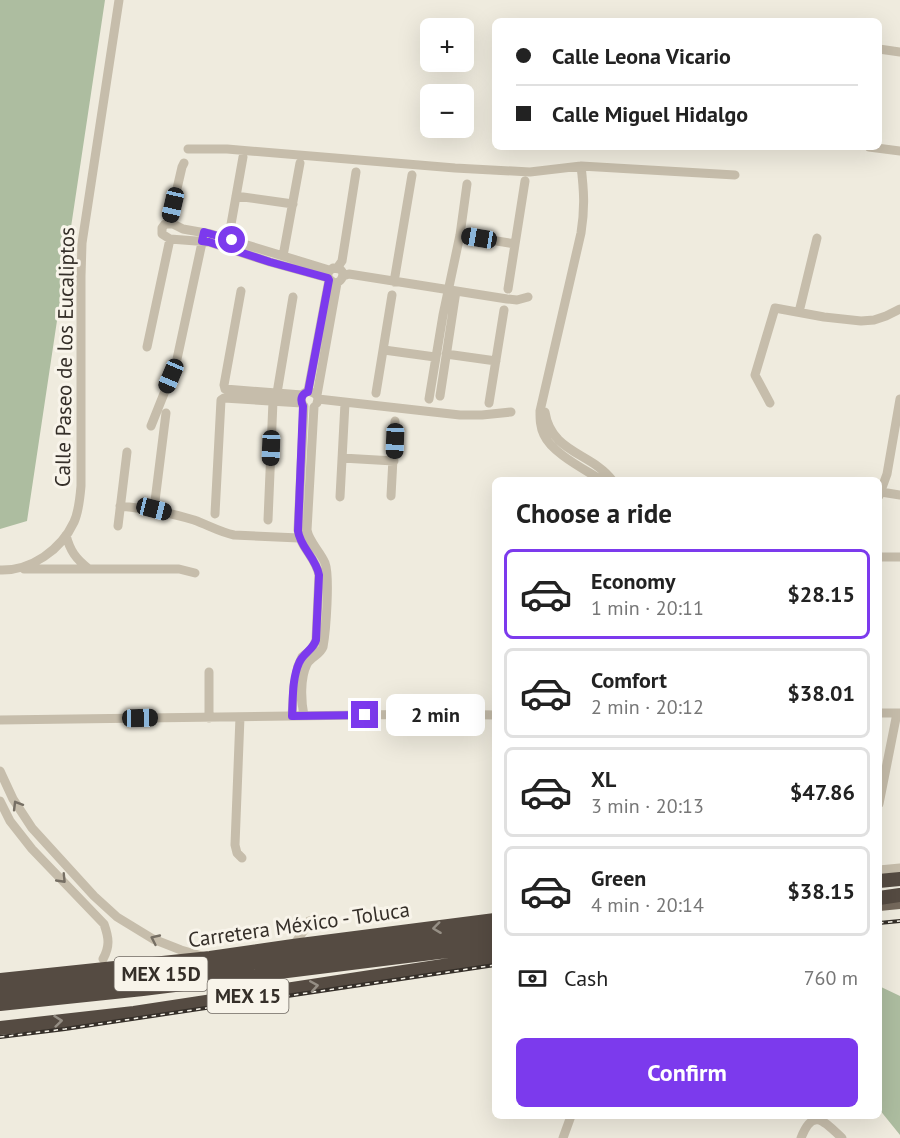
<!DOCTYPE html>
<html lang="en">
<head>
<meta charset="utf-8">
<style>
  :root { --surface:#fff; --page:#f6f6f6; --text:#222; --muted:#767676; --line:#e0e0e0; --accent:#7c3aed }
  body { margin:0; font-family:"PT Sans",sans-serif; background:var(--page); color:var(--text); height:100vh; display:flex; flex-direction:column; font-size:22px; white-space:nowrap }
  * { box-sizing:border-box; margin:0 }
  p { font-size:20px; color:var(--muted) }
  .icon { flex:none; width:33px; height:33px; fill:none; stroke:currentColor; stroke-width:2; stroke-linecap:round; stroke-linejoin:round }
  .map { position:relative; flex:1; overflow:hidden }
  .panel { position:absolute; left:492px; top:477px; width:390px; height:642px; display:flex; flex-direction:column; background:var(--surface); border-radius:9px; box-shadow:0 6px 24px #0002 }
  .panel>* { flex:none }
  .hud { position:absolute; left:492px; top:18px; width:390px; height:132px; border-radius:9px; box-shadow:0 6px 24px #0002; display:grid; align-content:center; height:132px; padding:0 24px; background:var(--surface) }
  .buttons { position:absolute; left:420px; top:18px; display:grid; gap:12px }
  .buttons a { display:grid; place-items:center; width:54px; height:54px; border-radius:9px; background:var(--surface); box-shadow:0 6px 24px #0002; font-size:30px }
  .end { position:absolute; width:27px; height:27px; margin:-14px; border:8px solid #7c3aed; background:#fff; box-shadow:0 0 0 3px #fff }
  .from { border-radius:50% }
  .bubble { position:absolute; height:42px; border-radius:9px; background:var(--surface); box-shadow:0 6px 24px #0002; font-size:20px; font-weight:700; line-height:42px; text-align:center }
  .car { position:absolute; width:18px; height:36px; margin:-18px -9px; border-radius:8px; box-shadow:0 0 4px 2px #0007; background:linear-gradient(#222 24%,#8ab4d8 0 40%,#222 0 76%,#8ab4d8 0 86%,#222 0) }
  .hud b { display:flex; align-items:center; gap:21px; height:57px; font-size:22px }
  .hud b+b { border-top:2px solid var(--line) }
  .hud i { width:15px; height:15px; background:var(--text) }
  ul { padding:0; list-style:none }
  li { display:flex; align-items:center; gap:18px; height:90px; margin:0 12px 9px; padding:0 12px; border:3px solid var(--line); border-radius:9px }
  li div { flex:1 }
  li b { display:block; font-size:22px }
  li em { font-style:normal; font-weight:700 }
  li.current { border-color:var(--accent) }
  li>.icon { width:54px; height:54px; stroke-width:1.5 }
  h2 { padding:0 24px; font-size:27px; line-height:72px }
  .pay { display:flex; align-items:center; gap:15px; height:66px; padding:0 24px; font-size:22px }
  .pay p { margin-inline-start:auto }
  .primary-button { display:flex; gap:12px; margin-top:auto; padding:12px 24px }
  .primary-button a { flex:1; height:69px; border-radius:9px; background:var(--accent); color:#fff; font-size:24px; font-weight:700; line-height:69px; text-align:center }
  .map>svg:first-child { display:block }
  .green { fill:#adbda0 }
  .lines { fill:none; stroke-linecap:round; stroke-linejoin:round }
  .minor { stroke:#c6bdab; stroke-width:9 }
  .major { stroke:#75695c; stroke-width:12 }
  .highway { stroke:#554b42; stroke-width:14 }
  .rail-casing { stroke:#352f29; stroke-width:4 }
  .rail { stroke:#f8f4ea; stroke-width:1.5; stroke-dasharray:4.5; stroke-linecap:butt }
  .oneway { stroke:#766f64 }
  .oneway2 { stroke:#968f85 }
  .route { stroke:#7c3aed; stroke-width:8 }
  .labels { text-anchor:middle; stroke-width:6; stroke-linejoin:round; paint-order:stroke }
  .shield { fill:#f8f4ea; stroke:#706a63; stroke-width:1.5 }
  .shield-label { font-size:20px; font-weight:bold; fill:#352f29 }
  .street-label { font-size:21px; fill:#352f29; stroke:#f8f4ea }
</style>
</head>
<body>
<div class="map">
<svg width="900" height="1138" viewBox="0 0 900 1138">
  <rect width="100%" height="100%" fill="#efebde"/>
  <path class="green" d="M0,0H105L27,521L0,529Z
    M879,986L900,996V1135L879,1109Z"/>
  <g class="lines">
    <path class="minor" d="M879,49L900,52
      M869,147L900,151
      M188,149H227L455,168L530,172L581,166L735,175
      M581,166C584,191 585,208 581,233L540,411C540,419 540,427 544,435C552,453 584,469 601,480
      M236,196L293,204
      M169,223L182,167L184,163
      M230,230L243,157
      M460,235L515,244
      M283,256L300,163
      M337,268L342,261L356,172
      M343,276L349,274L507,299L517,300L528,297
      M328,278V272L333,268L340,269L343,273C343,279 339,283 334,283L328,278L270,262L209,242L170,239L162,234V228L165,224H173L183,229L211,234L329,270
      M394,282L412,175
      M508,289L525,181
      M241,291L224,385L225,389L302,395
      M799,312L817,238
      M147,347L170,239
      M384,350L435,357
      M446,354L496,361
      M308,391L329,280
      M277,393L293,297
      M376,393L392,295
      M440,396L456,291
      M318,399L460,415H482L511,412
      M429,399L443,315L460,235L467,184
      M301,400L302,395C307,390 311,391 317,395
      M317,403L318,399L317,395L337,283
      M489,403L504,310
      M770,403L755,375L775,308L824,317L861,321L874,320L886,316L900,309
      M545,412C551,453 592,453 612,480
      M151,426L171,376L177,359L203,238
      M342,458L394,461
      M881,492L900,495
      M391,496L395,421
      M879,496L887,474L900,399
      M340,497L345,403
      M120,506C147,509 169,512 194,520C208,525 220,532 234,535L299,538
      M154,509L166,413
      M215,514L221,400L224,398L302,403
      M268,520L273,401
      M118,526L127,452
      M66,535C70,551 76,559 89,569
      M879,557H900
      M24,569H179L195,573
      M0,570C31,571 61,550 74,522C79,511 80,498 81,486V276L82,243L119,0
      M209,672V718
      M879,713H900
      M292,716L294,686L298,666L302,657L312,649L316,640L319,575C316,558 300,547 298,530L304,406
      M304,716C301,701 300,678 307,664C311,657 320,655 323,647C326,631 330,576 325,563C320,551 309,542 307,530L314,407
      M240,717L235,845L237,853L242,858
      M0,720L436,714L495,715
      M0,771L13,799L32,828L94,896L117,917L153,939L181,950L202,956
      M0,801L10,821L32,849L104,924C109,938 110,946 103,959
      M879,804L897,713
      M879,870L900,868
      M293,946L305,929L309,921L317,920
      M563,1138L571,1116
      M801,1138C813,1107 824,1121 842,1138"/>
    <path class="major" d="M879,905L900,903"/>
    <path class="highway" d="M879,881L900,879
      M879,898L900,895
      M0,980L210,958L293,946L495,920
      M0,992L87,983L495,933
      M0,1004L143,989L495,945
      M0,1028L134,1013L495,958"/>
    <defs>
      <path id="rail" d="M879,923L900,921
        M0,1037L65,1029L495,965"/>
    </defs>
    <use href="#rail" class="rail-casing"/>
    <use href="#rail" class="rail"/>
  </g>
  <defs><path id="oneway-chevron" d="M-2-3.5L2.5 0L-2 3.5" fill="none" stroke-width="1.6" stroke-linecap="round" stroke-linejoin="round" transform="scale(1.5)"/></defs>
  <g class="oneway">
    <use href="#oneway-chevron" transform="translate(17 805) rotate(-121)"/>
    <use href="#oneway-chevron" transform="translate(62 879) rotate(46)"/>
    <use href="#oneway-chevron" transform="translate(155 939) rotate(-155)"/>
  </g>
  <g class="oneway2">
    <use href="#oneway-chevron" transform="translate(437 928) rotate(173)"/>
    <use href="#oneway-chevron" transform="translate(314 986) rotate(-9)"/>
    <use href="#oneway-chevron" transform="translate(58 1021) rotate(-6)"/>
  </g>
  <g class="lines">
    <path class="route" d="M232,240L204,232L202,241L209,242L270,262L328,278L329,280L308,392C301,394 300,400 303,406L298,531C300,547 316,558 319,575L316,640C313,650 303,653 299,663C292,679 293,699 292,716L365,715"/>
  </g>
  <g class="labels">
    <g class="shield">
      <rect x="114.5" y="957" width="93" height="34" rx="4.5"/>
      <rect x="207.5" y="979" width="81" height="34" rx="4.5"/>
    </g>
    <g class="shield-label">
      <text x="161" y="981">MEX 15D</text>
      <text x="248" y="1003">MEX 15</text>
    </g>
    <g class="street-label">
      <text transform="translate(65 357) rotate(-89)" y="7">Calle Paseo de los Eucaliptos</text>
      <text transform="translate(299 925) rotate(-8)" y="7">Carretera México - Toluca</text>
    </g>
  </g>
</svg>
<div class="buttons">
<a>+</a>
<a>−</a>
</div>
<i class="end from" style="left:232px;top:240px"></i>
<i class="end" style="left:365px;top:715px"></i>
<div class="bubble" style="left:386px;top:694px;width:99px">2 min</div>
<i class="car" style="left:173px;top:205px;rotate:193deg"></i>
<i class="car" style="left:479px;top:238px;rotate:279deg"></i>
<i class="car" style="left:171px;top:376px;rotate:203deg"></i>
<i class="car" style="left:395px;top:441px;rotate:182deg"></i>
<i class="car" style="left:271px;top:448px;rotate:182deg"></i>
<i class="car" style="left:154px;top:509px;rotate:104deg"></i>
<i class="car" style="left:140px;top:718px;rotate:89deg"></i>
<div class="hud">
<b><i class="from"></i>Calle Leona Vicario</b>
<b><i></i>Calle Miguel Hidalgo</b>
</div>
<section class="panel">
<h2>Choose a ride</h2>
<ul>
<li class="current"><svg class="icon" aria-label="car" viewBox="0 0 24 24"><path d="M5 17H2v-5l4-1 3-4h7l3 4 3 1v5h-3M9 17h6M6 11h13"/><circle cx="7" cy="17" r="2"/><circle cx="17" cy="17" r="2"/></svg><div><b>Economy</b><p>1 min · 20:11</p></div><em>$28.15</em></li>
<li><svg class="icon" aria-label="car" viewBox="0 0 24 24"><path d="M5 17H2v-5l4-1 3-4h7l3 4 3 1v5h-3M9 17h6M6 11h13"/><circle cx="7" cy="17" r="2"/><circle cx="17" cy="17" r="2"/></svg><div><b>Comfort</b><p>2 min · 20:12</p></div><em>$38.01</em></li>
<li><svg class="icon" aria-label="car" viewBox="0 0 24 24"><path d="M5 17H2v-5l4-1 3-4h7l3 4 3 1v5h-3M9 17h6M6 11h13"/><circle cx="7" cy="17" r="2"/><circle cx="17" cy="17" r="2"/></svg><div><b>XL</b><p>3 min · 20:13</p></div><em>$47.86</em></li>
<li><svg class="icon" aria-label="car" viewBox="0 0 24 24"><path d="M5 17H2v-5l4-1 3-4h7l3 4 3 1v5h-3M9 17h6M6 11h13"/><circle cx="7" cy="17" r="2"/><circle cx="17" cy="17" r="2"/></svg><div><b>Green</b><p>4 min · 20:14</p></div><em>$38.15</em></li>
</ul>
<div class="pay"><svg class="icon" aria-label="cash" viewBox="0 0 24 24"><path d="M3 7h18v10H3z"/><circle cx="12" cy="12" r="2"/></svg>Cash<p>760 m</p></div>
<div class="primary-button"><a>Confirm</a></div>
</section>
</div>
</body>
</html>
